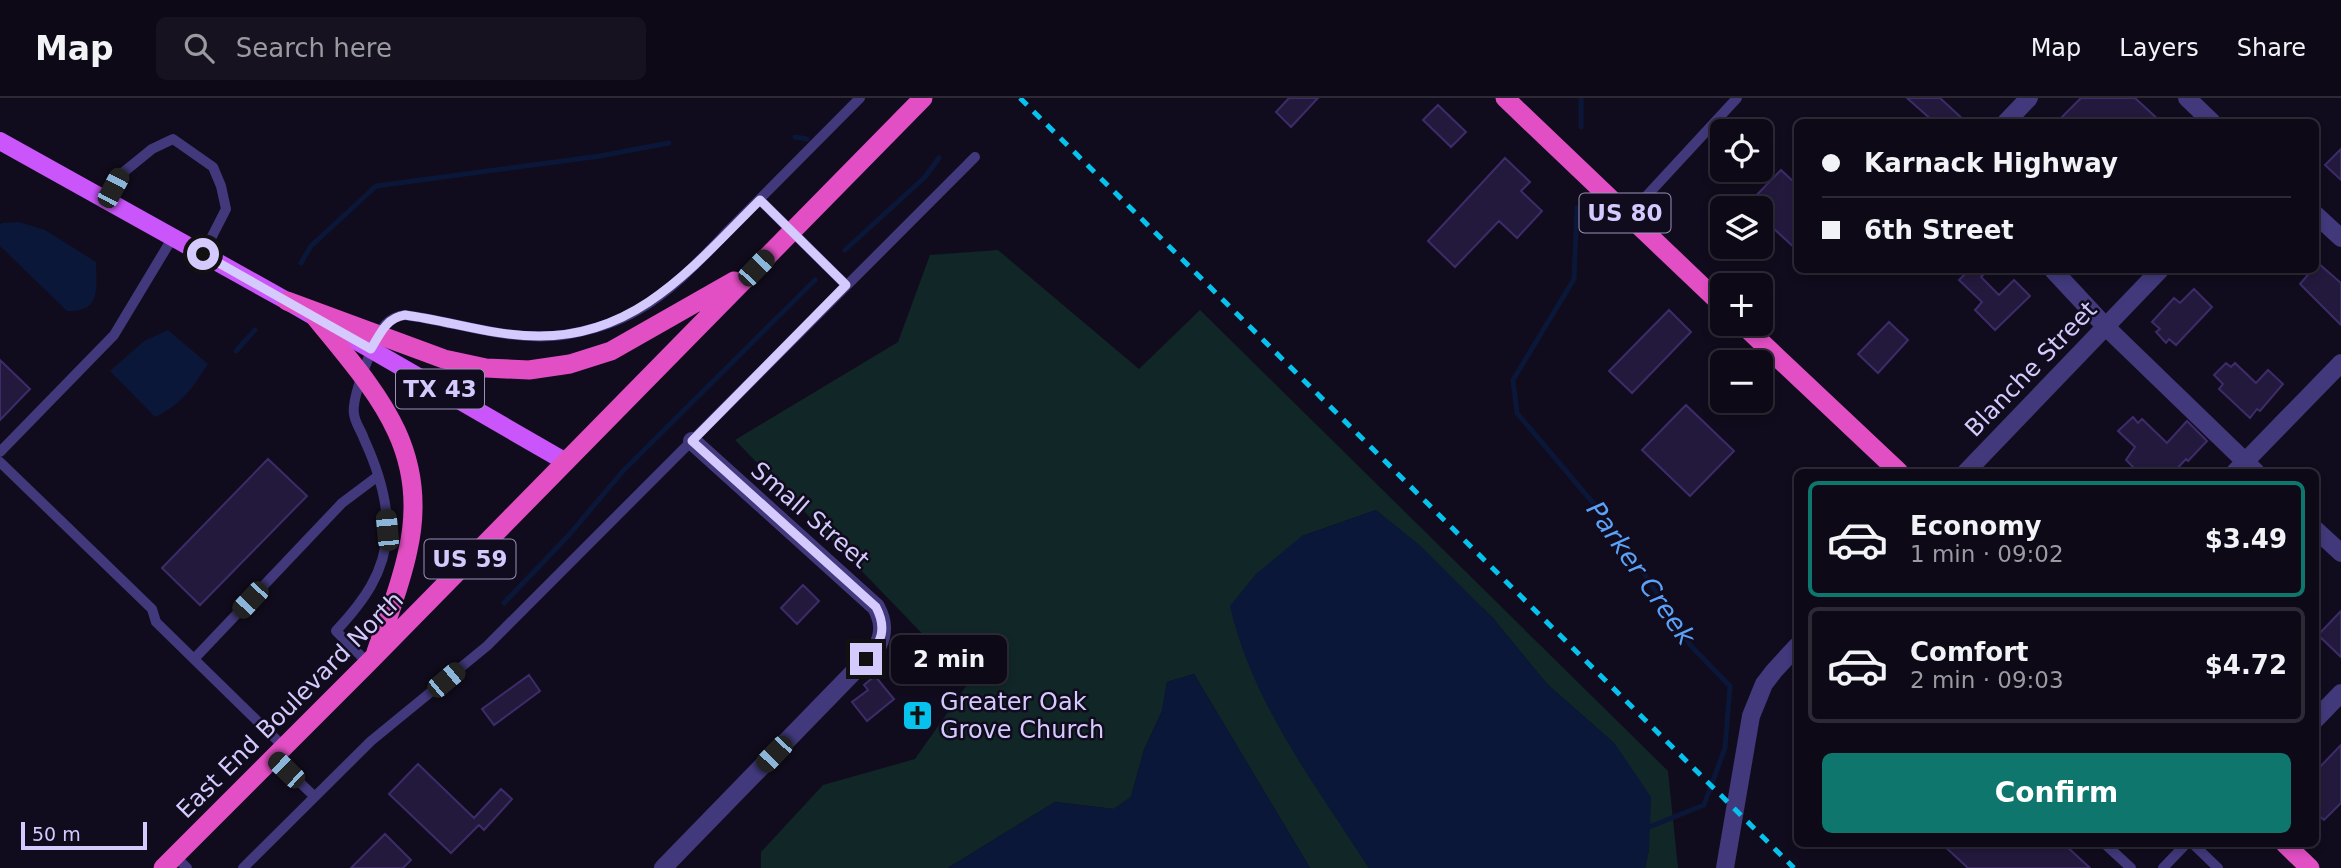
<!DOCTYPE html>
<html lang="en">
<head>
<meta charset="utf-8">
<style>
  :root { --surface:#0d0916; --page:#16121f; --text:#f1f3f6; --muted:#9a9aa1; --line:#2d2a35; --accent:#0f766e }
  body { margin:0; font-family:"DejaVu Sans",sans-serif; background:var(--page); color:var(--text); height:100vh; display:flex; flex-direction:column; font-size:26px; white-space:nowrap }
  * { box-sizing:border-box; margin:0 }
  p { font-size:23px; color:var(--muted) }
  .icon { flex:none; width:38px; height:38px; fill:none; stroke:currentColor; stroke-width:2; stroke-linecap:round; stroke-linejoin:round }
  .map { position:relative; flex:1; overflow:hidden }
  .side { position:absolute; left:1794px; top:371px; width:525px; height:378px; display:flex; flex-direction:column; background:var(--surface); border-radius:10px; box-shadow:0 4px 10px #0003,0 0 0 2px var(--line) }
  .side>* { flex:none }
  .hud { position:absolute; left:1794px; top:21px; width:525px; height:154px; border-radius:10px; box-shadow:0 4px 10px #0003,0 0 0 2px var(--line); display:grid; align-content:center; height:154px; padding:0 28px; background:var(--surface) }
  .buttons { position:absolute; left:1710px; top:21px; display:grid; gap:14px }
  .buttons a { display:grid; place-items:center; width:63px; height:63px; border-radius:10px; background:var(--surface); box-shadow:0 4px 10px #0003,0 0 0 2px var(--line); font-size:35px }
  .scale { position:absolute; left:21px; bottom:18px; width:126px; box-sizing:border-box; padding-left:7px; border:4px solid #d4cafd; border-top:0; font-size:19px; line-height:24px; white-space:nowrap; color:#d4cafd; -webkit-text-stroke:5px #110c1d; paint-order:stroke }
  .end { position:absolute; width:32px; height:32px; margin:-16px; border:9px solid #d4cafd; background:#111; box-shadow:0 0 0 4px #111 }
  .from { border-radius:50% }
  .bubble { position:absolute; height:49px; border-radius:10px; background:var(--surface); box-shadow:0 4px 10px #0003,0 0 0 2px var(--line); font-size:23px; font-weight:600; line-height:49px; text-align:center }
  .car { position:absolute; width:21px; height:42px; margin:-21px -10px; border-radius:9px; box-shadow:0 0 5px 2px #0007; background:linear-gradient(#222 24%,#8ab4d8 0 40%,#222 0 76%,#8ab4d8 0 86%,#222 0) }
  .hud b { display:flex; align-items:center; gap:24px; height:66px; font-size:26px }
  .hud b+b { border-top:2px solid var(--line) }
  .hud i { width:18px; height:18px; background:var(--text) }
  ul { padding:12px 0 0; list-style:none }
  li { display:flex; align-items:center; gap:21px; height:116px; margin:0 14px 10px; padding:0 14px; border:4px solid var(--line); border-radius:10px }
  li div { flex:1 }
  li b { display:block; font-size:26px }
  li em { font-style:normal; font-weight:600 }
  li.active { border-color:var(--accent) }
  li>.icon { width:63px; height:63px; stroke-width:1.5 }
  .cta { display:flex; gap:14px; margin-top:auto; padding:14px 28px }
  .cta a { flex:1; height:80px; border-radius:10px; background:var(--accent); color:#fff; font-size:28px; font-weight:600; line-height:80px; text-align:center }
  header { display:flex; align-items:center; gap:42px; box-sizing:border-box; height:98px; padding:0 35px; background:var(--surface); border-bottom:2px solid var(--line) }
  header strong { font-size:33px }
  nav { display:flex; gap:38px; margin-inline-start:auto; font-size:24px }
  .search { width:490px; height:63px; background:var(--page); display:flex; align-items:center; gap:18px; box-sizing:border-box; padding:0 24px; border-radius:10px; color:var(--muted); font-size:26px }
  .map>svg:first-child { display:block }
  .green { fill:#102627 }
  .water { fill:#0a1738 }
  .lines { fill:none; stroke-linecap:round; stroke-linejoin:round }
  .stream { stroke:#0a1738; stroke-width:5 }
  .building { fill:#23193d; stroke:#3d2c69; stroke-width:2 }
  .service { stroke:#41397b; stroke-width:10 }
  .minor { stroke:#41397b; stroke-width:18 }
  .primary { stroke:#ca55fa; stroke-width:18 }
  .trunk { stroke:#e24fc4; stroke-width:19 }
  .rail { stroke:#07c2ec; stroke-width:5; stroke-dasharray:10 9; stroke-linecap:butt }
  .route { stroke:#d4cafd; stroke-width:9 }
  .labels { text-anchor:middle; stroke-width:5; stroke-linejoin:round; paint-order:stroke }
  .shield { fill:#110c1d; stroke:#9a91ba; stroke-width:2 }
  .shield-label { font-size:23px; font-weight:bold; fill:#d4cafd }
  .street-label { font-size:24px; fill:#d4cafd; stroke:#110c1d }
  .poi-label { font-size:24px; fill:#d4cafd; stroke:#110c1d; text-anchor:start }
  .water-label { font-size:26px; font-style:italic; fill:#5ba3fa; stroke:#110c1d }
</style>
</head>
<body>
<header>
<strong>Map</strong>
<div class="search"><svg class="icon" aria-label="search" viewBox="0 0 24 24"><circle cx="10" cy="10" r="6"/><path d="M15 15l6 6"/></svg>Search here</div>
<nav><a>Map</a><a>Layers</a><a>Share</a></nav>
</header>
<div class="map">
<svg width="2341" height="770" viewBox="0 0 2341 770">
  <rect width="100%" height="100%" fill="#110c1d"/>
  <path class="green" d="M998,152L1139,271L1200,212L1668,673L1678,770H1645L1649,751L1615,646L1547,586L1492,519L1376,412L1302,438L1316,688L1369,770H1310L1194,576L1167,584L1162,613L1144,652L1131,699L1114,711L1055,704L948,770H761V754L823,687L915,661L969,584L735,342L898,244L930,157Z"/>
  <path class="water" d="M19,124L45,132L96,164C96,190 102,214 67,213L0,148V127L2,125Z
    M168,232L208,266C191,292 183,305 155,319L110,273L144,243Z
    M1376,412L1422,449L1492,519L1547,586L1615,646L1651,699L1649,751L1645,770H1369C1316,688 1252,605 1230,508L1256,476L1302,438Z
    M1194,576L1310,770H948L1055,704L1114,711L1131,699L1144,652L1162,613L1167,584Z"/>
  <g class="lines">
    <path class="stream" d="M1581,0V29
      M795,39L807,41
      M1577,110L1574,181L1513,282L1517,315L1616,432L1691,548L1730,588L1725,650L1704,707L1644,731
      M845,152L925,79L939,60
      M301,165L311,148L376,88L600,58L669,45
      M236,253L255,232
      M504,505L569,437L623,373L815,182"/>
  </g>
  <path class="building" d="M1289,0H1318L1291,29L1276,14Z
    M1907,0H1940L1966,24H1934Z
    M2081,0H2135L2161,24H2057Z
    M1438,7L1466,34L1451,49L1423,22Z
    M2341,51V82L2325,67Z
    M1505,60L1530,84L1521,93L1542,113L1517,140L1499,123L1455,169L1428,143Z
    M1781,72L1797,87V152L1760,118V110H1744Z
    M2318,165L2341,185V227L2300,186L2312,172H2315Z
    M1969,172H1988L1981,179L1999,197L2014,182L2030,198L1995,232L1975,212L1982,204L1959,182Z
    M2194,191L2212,209L2176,247L2169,241L2166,245L2156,234L2160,231L2152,224L2174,200L2180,205Z
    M1669,212L1691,234L1632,295L1609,273Z
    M1889,224L1908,242L1878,275L1858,256Z
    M0,262L30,291L0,322Z
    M2226,265L2231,269L2235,265L2256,285L2268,272L2283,286L2260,313L2257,311L2250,320L2219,291L2223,286L2214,277Z
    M1686,307L1734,353L1690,398L1642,352Z
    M2133,319L2138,325L2142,321L2167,345L2187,323L2207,343L2188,363L2186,361L2174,374H2138L2126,362L2135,349L2118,333Z
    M268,361L307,398L200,507L162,470Z
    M803,487L819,503L797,526L781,510Z
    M2341,513V559L2318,537Z
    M529,577L540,593L494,627L482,611Z
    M875,578L894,601L867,623L852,604L868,592L864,587Z
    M2341,647V705L2324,722L2315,714V674Z
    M418,666L474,720L501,691L512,701L484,732L479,727L451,755L389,696Z
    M385,736L411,762L403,770H351Z
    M1942,746H2064L2090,770H1968Z"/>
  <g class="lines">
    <path class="service" d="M106,102L120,77L152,51L173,41L213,69L221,88L226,111L203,156
      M760,102L846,187
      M1628,118L1737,0
      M0,354L114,237L173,139
      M0,364L152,511L156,524L283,648
      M194,561L342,405L378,378
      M368,565L336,533C363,504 385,475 387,434C388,403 377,369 364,341C361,332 355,325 354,316C351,300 375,238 386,226C392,220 398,218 405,217C457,224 510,244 563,237C588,233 616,225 638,212C673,192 701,161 729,132C773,88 816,44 860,0
      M273,659L314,698
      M2105,746L2131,770
      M2193,746L2218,770
      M175,758L187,770
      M243,770L371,643L487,548L975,59
      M2163,770L2186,746"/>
    <path class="minor" d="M2187,0L2212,24
      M2006,24L2029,0
      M2315,116L2341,140
      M2053,172L2106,229L2256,374
      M1966,374L2160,172
      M2235,374L2341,265
      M2315,431L2341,455
      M2315,622L2341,595
      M663,770L877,550C884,535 884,524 876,509L692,343
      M1725,770L1751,618L1764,586L1774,573L1797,548"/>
    <path class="primary" d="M0,43L287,203L566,364"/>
    <path class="trunk" d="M1505,0L1722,207
      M287,203L444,261L486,270L529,272L570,266L611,253L734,183
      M315,219C374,292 431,350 408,452C401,487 387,521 376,554
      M1742,226L1899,374
      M2285,746L2310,770
      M163,770L368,565L923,0"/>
    <path class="rail" d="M1020,0L1794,770"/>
  </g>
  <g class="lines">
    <path class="route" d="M203,156L371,251C380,236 386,220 405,217C450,223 493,238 538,238C638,239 695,166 760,102L846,187L692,343L876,509C887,530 882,545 866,561"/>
  </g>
  <defs>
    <symbol id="church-square" viewBox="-11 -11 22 22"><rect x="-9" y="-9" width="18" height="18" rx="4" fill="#07c2ec" stroke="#110c1d"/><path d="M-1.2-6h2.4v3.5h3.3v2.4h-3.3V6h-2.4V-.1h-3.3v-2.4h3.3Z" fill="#111"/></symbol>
  </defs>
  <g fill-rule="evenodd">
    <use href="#church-square" x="900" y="600" width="35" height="35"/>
  </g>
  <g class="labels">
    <g class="shield">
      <rect x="1579.5" y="95.5" width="91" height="39" rx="5"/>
      <rect x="396" y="271.5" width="88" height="39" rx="5"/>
      <rect x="424.5" y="441.5" width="91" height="39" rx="5"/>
    </g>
    <g class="shield-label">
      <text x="1625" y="123">US 80</text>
      <text x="440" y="299">TX 43</text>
      <text x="470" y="469">US 59</text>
    </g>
    <g class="street-label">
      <text transform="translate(2031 271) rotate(-46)" y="8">Blanche Street</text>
      <text transform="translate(810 417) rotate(41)" y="8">Small Street</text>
      <text transform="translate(290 607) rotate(-45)" y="8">East End Boulevard North</text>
    </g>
    <g class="poi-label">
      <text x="940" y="612">Greater Oak<tspan x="940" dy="28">Grove Church</tspan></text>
    </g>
    <g class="water-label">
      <text transform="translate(1641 475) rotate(55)" y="9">Parker Creek</text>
    </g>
  </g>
</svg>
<div class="buttons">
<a><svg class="icon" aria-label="locate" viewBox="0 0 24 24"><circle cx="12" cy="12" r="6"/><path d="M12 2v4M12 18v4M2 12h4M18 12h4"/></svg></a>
<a><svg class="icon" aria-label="layers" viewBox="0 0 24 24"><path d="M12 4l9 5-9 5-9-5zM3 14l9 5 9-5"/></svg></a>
<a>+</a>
<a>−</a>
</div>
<div class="scale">50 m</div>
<i class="end from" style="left:203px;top:156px"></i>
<i class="end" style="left:866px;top:561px"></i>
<div class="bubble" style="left:891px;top:537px;width:116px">2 min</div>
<i class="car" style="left:113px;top:90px;rotate:28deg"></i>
<i class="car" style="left:756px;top:170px;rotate:44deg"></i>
<i class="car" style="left:387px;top:432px;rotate:355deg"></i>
<i class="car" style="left:250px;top:502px;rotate:223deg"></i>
<i class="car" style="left:446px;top:582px;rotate:50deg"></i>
<i class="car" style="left:774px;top:656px;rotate:224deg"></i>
<i class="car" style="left:286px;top:672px;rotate:314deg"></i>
<div class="hud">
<b><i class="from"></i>Karnack Highway</b>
<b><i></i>6th Street</b>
</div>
<section class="side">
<ul>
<li class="active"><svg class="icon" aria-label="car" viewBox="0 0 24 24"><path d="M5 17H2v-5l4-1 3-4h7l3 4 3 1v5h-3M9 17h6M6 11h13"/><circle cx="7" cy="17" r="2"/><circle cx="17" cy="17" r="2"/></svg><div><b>Economy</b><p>1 min · 09:02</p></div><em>$3.49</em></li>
<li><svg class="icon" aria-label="car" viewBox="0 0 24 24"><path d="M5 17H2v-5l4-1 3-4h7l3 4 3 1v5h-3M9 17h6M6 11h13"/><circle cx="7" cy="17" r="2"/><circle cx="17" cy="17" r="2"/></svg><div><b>Comfort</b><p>2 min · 09:03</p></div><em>$4.72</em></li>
</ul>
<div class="cta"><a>Confirm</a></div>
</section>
</div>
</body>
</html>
